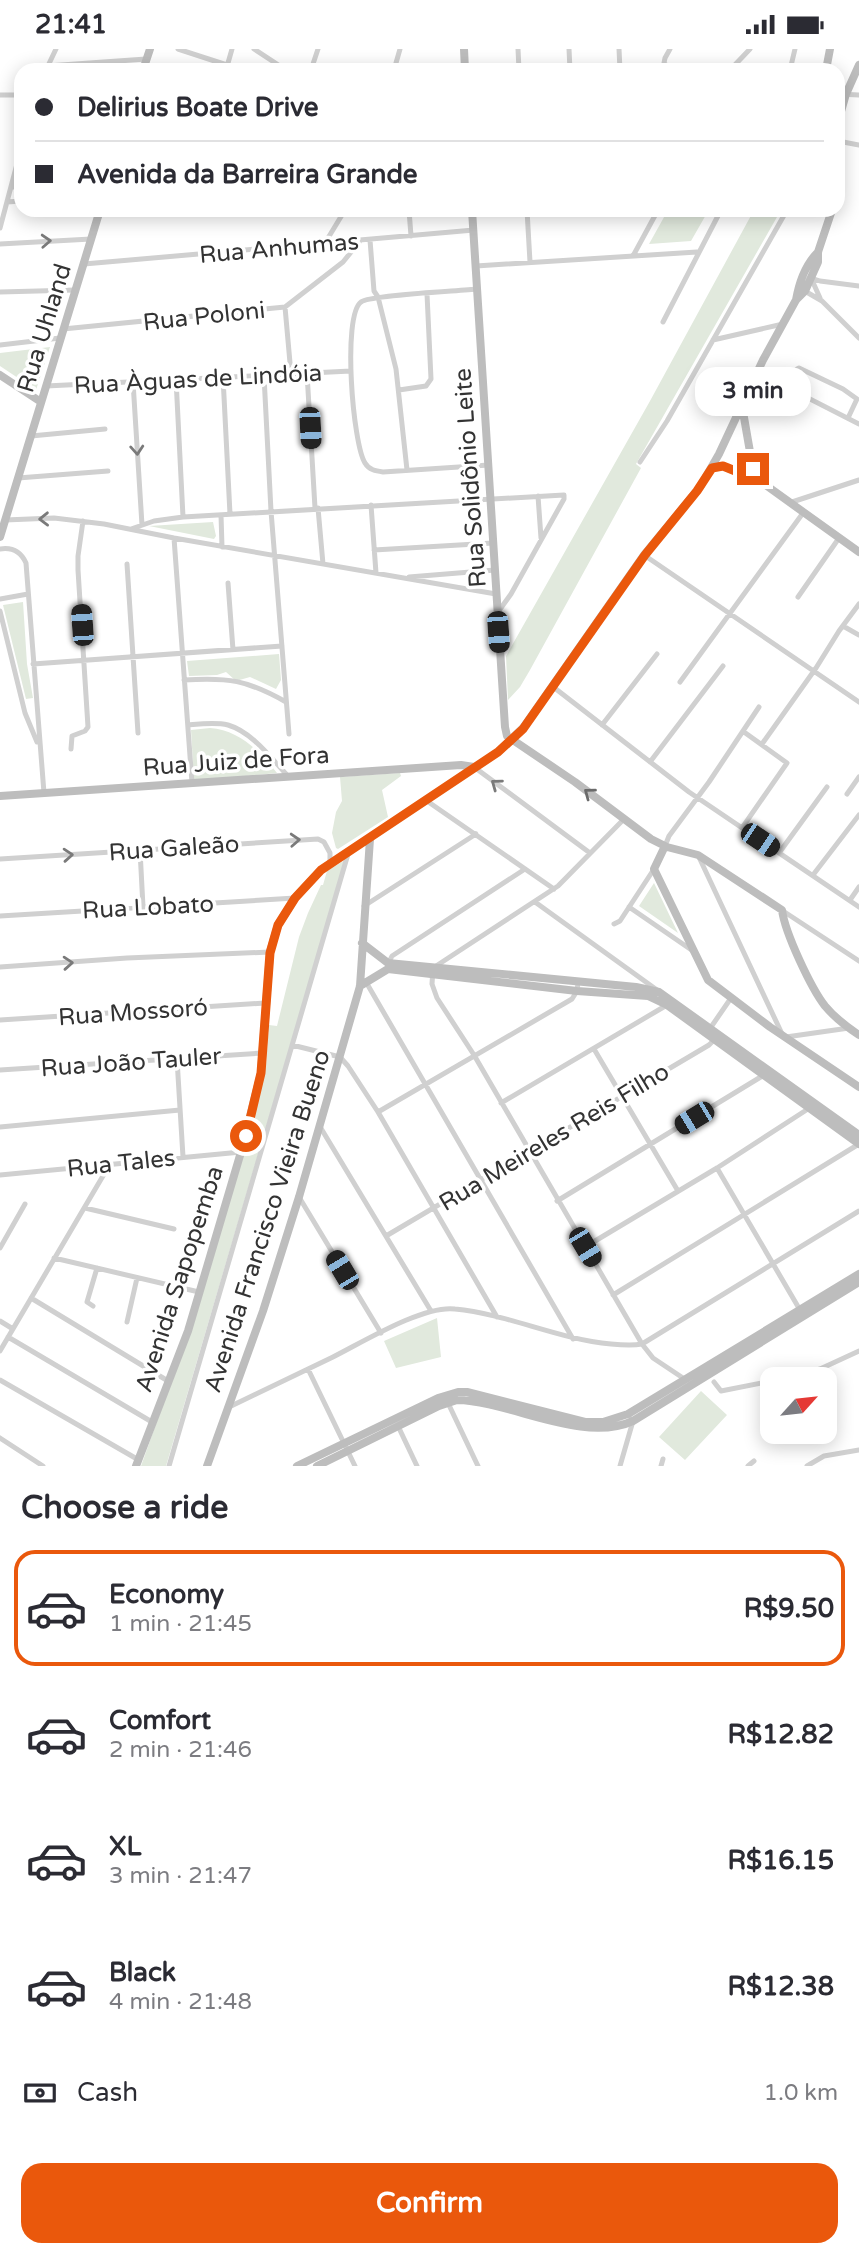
<!DOCTYPE html>
<html lang="en">
<head>
<meta charset="utf-8">
<style>
  :root { --surface:#fff; --page:#f2f2f3; --text:#2b2b33; --muted:#7c7c81; --line:#e1e1e2; --accent:#ea580c }
  body { margin:0; font-family:"Varela Round",sans-serif; background:var(--page); color:var(--text); height:100vh; display:flex; flex-direction:column; font-size:26px; white-space:nowrap }
  * { box-sizing:border-box; margin:0 }
  p { font-size:23px; color:var(--muted) }
  .icon { flex:none; width:38px; height:38px; fill:none; stroke:currentColor; stroke-width:2; stroke-linecap:round; stroke-linejoin:round }
  .map { position:relative; height:1417px; overflow:hidden }
  .side { display:flex; flex-direction:column; background:var(--surface); flex:1 }
  .side>* { flex:none }
  .top-card { position:absolute; left:14px; top:14px; width:831px; height:154px; border-radius:21px; box-shadow:0 4px 18px #0003; display:grid; align-content:center; height:154px; padding:0 21px; background:var(--surface) }
  .needle { width:46px; rotate:63deg }
  .tools { position:absolute; left:760px; top:1318px; display:grid; gap:14px }
  .tools a { display:grid; place-items:center; width:77px; height:77px; border-radius:14px; background:var(--surface); box-shadow:0 4px 18px #0003; font-size:35px }
  .end { position:absolute; width:32px; height:32px; margin:-16px; border:9px solid #ea580c; background:#fff; box-shadow:0 0 0 4px #fff }
  .from { border-radius:50% }
  .bubble { position:absolute; height:49px; border-radius:21px; background:var(--surface); box-shadow:0 4px 18px #0003; font-size:23px; font-weight:700; line-height:49px; text-align:center }
  .car { position:absolute; width:21px; height:42px; margin:-21px -10px; border-radius:9px; box-shadow:0 0 5px 2px #0007; background:linear-gradient(#222 24%,#8ab4d8 0 40%,#222 0 76%,#8ab4d8 0 86%,#222 0) }
  .top-card b { display:flex; align-items:center; gap:24px; height:66px; font-size:26px }
  .top-card b+b { border-top:2px solid var(--line) }
  .top-card i { width:18px; height:18px; background:var(--text) }
  ul { padding:0; list-style:none }
  li { display:flex; align-items:center; gap:21px; height:116px; margin:0 14px 10px; padding:0 7px; border:4px solid transparent; border-radius:21px }
  li div { flex:1 }
  li b { display:block; font-size:26px }
  li em { font-style:normal; font-weight:700 }
  li.active { border-color:var(--accent) }
  li>.icon { width:63px; height:63px; stroke-width:1.5 }
  h2 { padding:0 21px; font-size:32px; line-height:84px }
  .pay { display:flex; align-items:center; gap:18px; height:77px; padding:0 21px; font-size:26px }
  .pay p { margin-inline-start:auto }
  .cta { display:flex; gap:14px; margin-top:auto; padding:14px 21px }
  .cta a { flex:1; height:80px; border-radius:21px; background:var(--accent); color:#fff; font-size:28px; font-weight:700; line-height:80px; text-align:center }
  .status { display:flex; justify-content:space-between; align-items:center; height:49px; padding:0 35px; background:var(--surface); direction:ltr }
  .status svg { height:19px; fill:currentColor }
  .map>svg:first-child { display:block }
  .green { fill:#e1e9dd }
  .lines { fill:none; stroke-linecap:round; stroke-linejoin:round }
  .street { stroke:#d0d0d0; stroke-width:5 }
  .secondary { stroke:#bdbdbd; stroke-width:8 }
  .oneway { stroke:#7a7a7a }
  .oneway2 { stroke:#6a6a6a }
  .route { stroke:#ea580c; stroke-width:9 }
  .labels { text-anchor:middle; stroke-width:7; stroke-linejoin:round; paint-order:stroke }
  .street-label { font-size:24px; fill:#333; stroke:#fff }
</style>
</head>
<body>
<div class="status"><b>21:41</b><svg viewBox="0 0 49 12"><path d="M0 12V9h3v3zM5 12V6h3v6zM10 12V3h3v9zM15 12V0h3v12zM26 1h20v11H26zM47 4h2v5h-2z"/></svg></div>
<div class="map">
<svg width="859" height="1417" viewBox="0 0 859 1417">
  <rect width="100%" height="100%" fill="#fff"/>
  <path class="green" d="M668,161H702L707,164L691,192L649,195Z
    M754,161H781L636,415L641,419L530,621L520,638L508,651L506,607L650,352Z
    M50,298L36,341L0,317V304Z
    M213,473L216,487L214,490L149,477Z
    M23,553L27,615L33,649L26,650L3,556Z
    M279,605L281,631L276,640L250,628L236,632L226,623L217,626L189,627L187,612Z
    M210,679C239,681 260,702 277,724L194,732L191,681Z
    M400,724L401,727L382,741L388,768L338,800L336,799L332,784L336,763L342,752L340,728Z
    M345,811L166,1417H141L180,1308L266,1016L269,976L277,977L299,888L308,864L321,836H323L327,822Z
    M654,834L678,884L639,857Z
    M437,1269L441,1308L396,1319L384,1292Z
    M701,1342L727,1366L685,1411L659,1388Z"/>
  <g class="lines">
    <path class="street" d="M178,0L227,16
      M254,0L286,21
      M518,0L519,21
      M569,0L570,21
      M619,0L620,21
      M670,0L665,9L664,14L671,21
      M47,17L146,10
      M46,21L56,0
      M226,21L232,0
      M311,21L318,0
      M394,21L400,0
      M730,21L750,0
      M790,21L795,0
      M838,45L859,46
      M0,46H21
      M838,92L859,96
      M11,138H21
      M7,153L21,152
      M409,161L411,187
      M527,161L530,213
      M0,179L21,100
      M370,191L374,242L378,248L396,320L407,421
      M325,194L345,161
      M0,195L91,190
      M633,207L658,161
      M84,215L474,181
      M476,217L697,203
      M811,229L820,232L859,237
      M811,229L820,249
      M477,240C460,242 369,246 361,253C342,267 353,396 365,414C369,421 376,422 383,423L489,416
      M803,241L822,252L859,289
      M0,243L75,241
      M285,258L291,325
      M663,273L721,161
      M63,280L285,258L343,213L360,192
      M713,291L783,275
      M0,296L60,289
      M757,323L859,375
      M307,324L315,459
      M264,327L271,462L289,685
      M223,328L230,465
      M176,330L183,468
      M133,333L142,476
      M46,337L351,322
      M788,337L797,320L799,319L843,340L857,350L848,369
      M399,341L426,337L431,330L427,245
      M31,387L105,380
      M640,413L667,372L787,161
      M18,429L108,422
      M538,447L541,489
      M789,454L859,431
      M371,456L376,524
      M318,459L323,515
      M221,466L222,498
      M5,471L54,469L104,475L174,489L496,545
      M131,480L154,472L183,468L564,446V450L511,545L498,563
      M174,489L192,734
      M0,500C12,498 21,503 26,514L44,744
      M374,501L493,494
      M644,506L859,653
      M127,515L138,684
      M409,528L495,521
      M228,534L233,601
      M798,548L839,489
      M0,550L28,545
      M0,562L25,664L37,693
      M843,577L859,586
      M33,615L282,597
      M184,631C228,628 247,631 286,653
      M680,633L803,464
      M552,637L689,743L859,858
      M188,676C200,675 215,673 228,676C252,683 271,709 288,727
      M602,676L657,605
      M762,695L816,619L839,582L859,555
      M71,700L72,687L85,682L88,678L78,521V507L83,472
      M650,713L723,617
      M474,718L590,804
      M847,745L859,728
      M427,752L554,840
      M624,770L558,837L433,919L432,935L437,949L474,1006L642,1295L653,1309L686,1331
      M742,779L787,714L744,683
      M665,797L669,787L709,733L759,658
      M140,801L143,858
      M779,804L827,738
      M698,806L783,987
      M0,810L318,790L324,793L330,804V815
      M813,826L859,766
      M850,851L859,838
      M535,853L657,941
      M364,857L476,785
      M629,858L693,902
      M783,862L859,912
      M0,867L295,849
      M614,875L620,872L654,820
      M388,915L392,907L525,820
      M0,918L127,909L270,903
      M366,933L573,1290
      M0,971L265,954
      M709,981L731,949
      M786,988L849,979
      M292,996L340,1008L348,1017L378,1063L497,1268
      M594,1000L678,1142
      M177,1010L183,1108
      M0,1021L262,1004
      M501,1054L667,956
      M378,1063L572,950L577,942L578,934
      M319,1076L431,1262
      M0,1078L180,1061
      M717,1119L800,1261
      M0,1126L241,1103
      M299,1148L381,1284
      M557,1152L764,1026
      M85,1159L174,1180
      M386,1187L709,996L716,989
      M585,1198L717,1119L811,1058
      M0,1199L25,1155
      M54,1209L199,1243
      M613,1246L859,1095
      M31,1249L168,1332
      M93,1257L87,1253L97,1219
      M0,1272L13,1280
      M127,1273L137,1229
      M8,1288L152,1373
      M0,1302L110,1115
      M308,1320L355,1417
      M782,1330L820,1320L859,1302
      M0,1331L137,1410
      M714,1333L721,1342L772,1332
      M448,1354L478,1417
      M227,1359C263,1342 298,1325 333,1308C363,1293 423,1256 455,1260C508,1265 557,1290 611,1295C621,1296 632,1297 642,1295L859,1162
      M398,1377L417,1417
      M0,1389L43,1417
      M169,1417L348,805
      M620,1417L633,1372L631,1370
      M661,1417L663,1410
      M748,1417L754,1412
      M807,1417L824,1407L859,1401"/>
    <path class="secondary" d="M464,0L465,21
      M143,21L150,0
      M826,21L830,0
      M838,73L846,45L859,16
      M472,161L505,678L507,687L575,733L651,790L667,798L698,806L782,861C785,884 811,939 825,957C835,969 847,978 859,986
      M796,251C799,234 806,215 818,203
      M0,326L41,353
      M742,357L753,420L760,432
      M712,419L723,417L760,432L859,503
      M0,488L100,161
      M0,747L461,716L474,718
      M665,797L654,820L708,931L770,978L859,1038
      M362,894L388,914L636,938L659,943L859,1086
      M360,937L388,920L577,942L648,947L667,956L859,1095
      M136,1417L188,1282L241,1103L261,1024L270,903L278,876L295,849L321,821L498,703L523,679L644,506L700,438L719,405L763,311L796,251L805,242L818,213V203L832,161
      M207,1417L263,1262L299,1148L360,937L370,790
      M297,1417L438,1349L458,1343H467L585,1373H603L628,1365L859,1225
      M317,1417L439,1357L457,1351C510,1352 582,1395 633,1372L859,1233"/>
  </g>
  <defs><path id="oneway-chevron" d="M-2-3.5L2.5 0L-2 3.5" fill="none" stroke-width="1.6" stroke-linecap="round" stroke-linejoin="round" transform="scale(1.75)"/></defs>
  <g class="oneway">
    <use href="#oneway-chevron" transform="translate(46 192) rotate(-3)"/>
    <use href="#oneway-chevron" transform="translate(137 401) rotate(86)"/>
    <use href="#oneway-chevron" transform="translate(44 470) rotate(179)"/>
    <use href="#oneway-chevron" transform="translate(496 735) rotate(-144)"/>
    <use href="#oneway-chevron" transform="translate(295 791) rotate(-3)"/>
    <use href="#oneway-chevron" transform="translate(68 806) rotate(-4)"/>
    <use href="#oneway-chevron" transform="translate(68 914) rotate(-4)"/>
  </g>
  <use class="oneway2" href="#oneway-chevron" transform="translate(589 744) rotate(-143)"/>
  <g class="lines">
    <path class="route" d="M246,1087L261,1024L270,904L278,876L295,849L321,821L498,703L523,680L645,506L697,442L712,419L723,417L760,432L753,420"/>
  </g>
  <g class="labels">
    <g class="street-label">
      <text transform="translate(279 199) rotate(-5)" y="8">Rua Anhumas</text>
      <text transform="translate(204 267) rotate(-6)" y="8">Rua Poloni</text>
      <text transform="translate(44 279) rotate(-73)" y="8">Rua Uhland</text>
      <text transform="translate(198 330) rotate(-3)" y="8">Rua Àguas de Lindóia</text>
      <text transform="translate(470 429) rotate(-94)" y="8">Rua Solidônio Leite</text>
      <text transform="translate(236 712) rotate(-4)" y="8">Rua Juiz de Fora</text>
      <text transform="translate(174 799) rotate(-4)" y="8">Rua Galeão</text>
      <text transform="translate(148 858) rotate(-3)" y="8">Rua Lobato</text>
      <text transform="translate(133 963) rotate(-4)" y="8">Rua Mossoró</text>
      <text transform="translate(131 1013) rotate(-4)" y="8">Rua João Tauler</text>
      <text transform="translate(554 1088) rotate(-31)" y="8">Rua Meireles Reis Filho</text>
      <text transform="translate(121 1114) rotate(-6)" y="8">Rua Tales</text>
      <text transform="translate(267 1172) rotate(-72)" y="8">Avenida Francisco Vieira Bueno</text>
      <text transform="translate(179 1230) rotate(-72)" y="8">Avenida Sapopemba</text>
    </g>
  </g>
</svg>
<div class="tools">
<a><svg class="needle" viewBox="-14 -14 28 28"><path d="M0-13l5 13h-10z" fill="#e53935"/><path d="M0 13l5-13h-10z" fill="#7c7c81"/></svg></a>
</div>
<i class="end from" style="left:246px;top:1087px"></i>
<i class="end" style="left:753px;top:420px"></i>
<div class="bubble" style="left:695px;top:318px;width:116px">3 min</div>
<i class="car" style="left:310px;top:379px;rotate:177deg"></i>
<i class="car" style="left:82px;top:576px;rotate:356deg"></i>
<i class="car" style="left:498px;top:583px;rotate:176deg"></i>
<i class="car" style="left:760px;top:791px;rotate:124deg"></i>
<i class="car" style="left:694px;top:1069px;rotate:239deg"></i>
<i class="car" style="left:585px;top:1198px;rotate:149deg"></i>
<i class="car" style="left:342px;top:1221px;rotate:329deg"></i>
<div class="top-card">
<b><i class="from"></i>Delirius Boate Drive</b>
<b><i></i>Avenida da Barreira Grande</b>
</div>
</div>
<section class="side">
<h2>Choose a ride</h2>
<ul>
<li class="active"><svg class="icon" aria-label="car" viewBox="0 0 24 24"><path d="M5 17H2v-5l4-1 3-4h7l3 4 3 1v5h-3M9 17h6M6 11h13"/><circle cx="7" cy="17" r="2"/><circle cx="17" cy="17" r="2"/></svg><div><b>Economy</b><p>1 min · 21:45</p></div><em>R$9.50</em></li>
<li><svg class="icon" aria-label="car" viewBox="0 0 24 24"><path d="M5 17H2v-5l4-1 3-4h7l3 4 3 1v5h-3M9 17h6M6 11h13"/><circle cx="7" cy="17" r="2"/><circle cx="17" cy="17" r="2"/></svg><div><b>Comfort</b><p>2 min · 21:46</p></div><em>R$12.82</em></li>
<li><svg class="icon" aria-label="car" viewBox="0 0 24 24"><path d="M5 17H2v-5l4-1 3-4h7l3 4 3 1v5h-3M9 17h6M6 11h13"/><circle cx="7" cy="17" r="2"/><circle cx="17" cy="17" r="2"/></svg><div><b>XL</b><p>3 min · 21:47</p></div><em>R$16.15</em></li>
<li><svg class="icon" aria-label="car" viewBox="0 0 24 24"><path d="M5 17H2v-5l4-1 3-4h7l3 4 3 1v5h-3M9 17h6M6 11h13"/><circle cx="7" cy="17" r="2"/><circle cx="17" cy="17" r="2"/></svg><div><b>Black</b><p>4 min · 21:48</p></div><em>R$12.38</em></li>
</ul>
<div class="pay"><svg class="icon" aria-label="cash" viewBox="0 0 24 24"><path d="M3 7h18v10H3z"/><circle cx="12" cy="12" r="2"/></svg>Cash<p>1.0 km</p></div>
<div class="cta"><a>Confirm</a></div>
</section>
</body>
</html>
